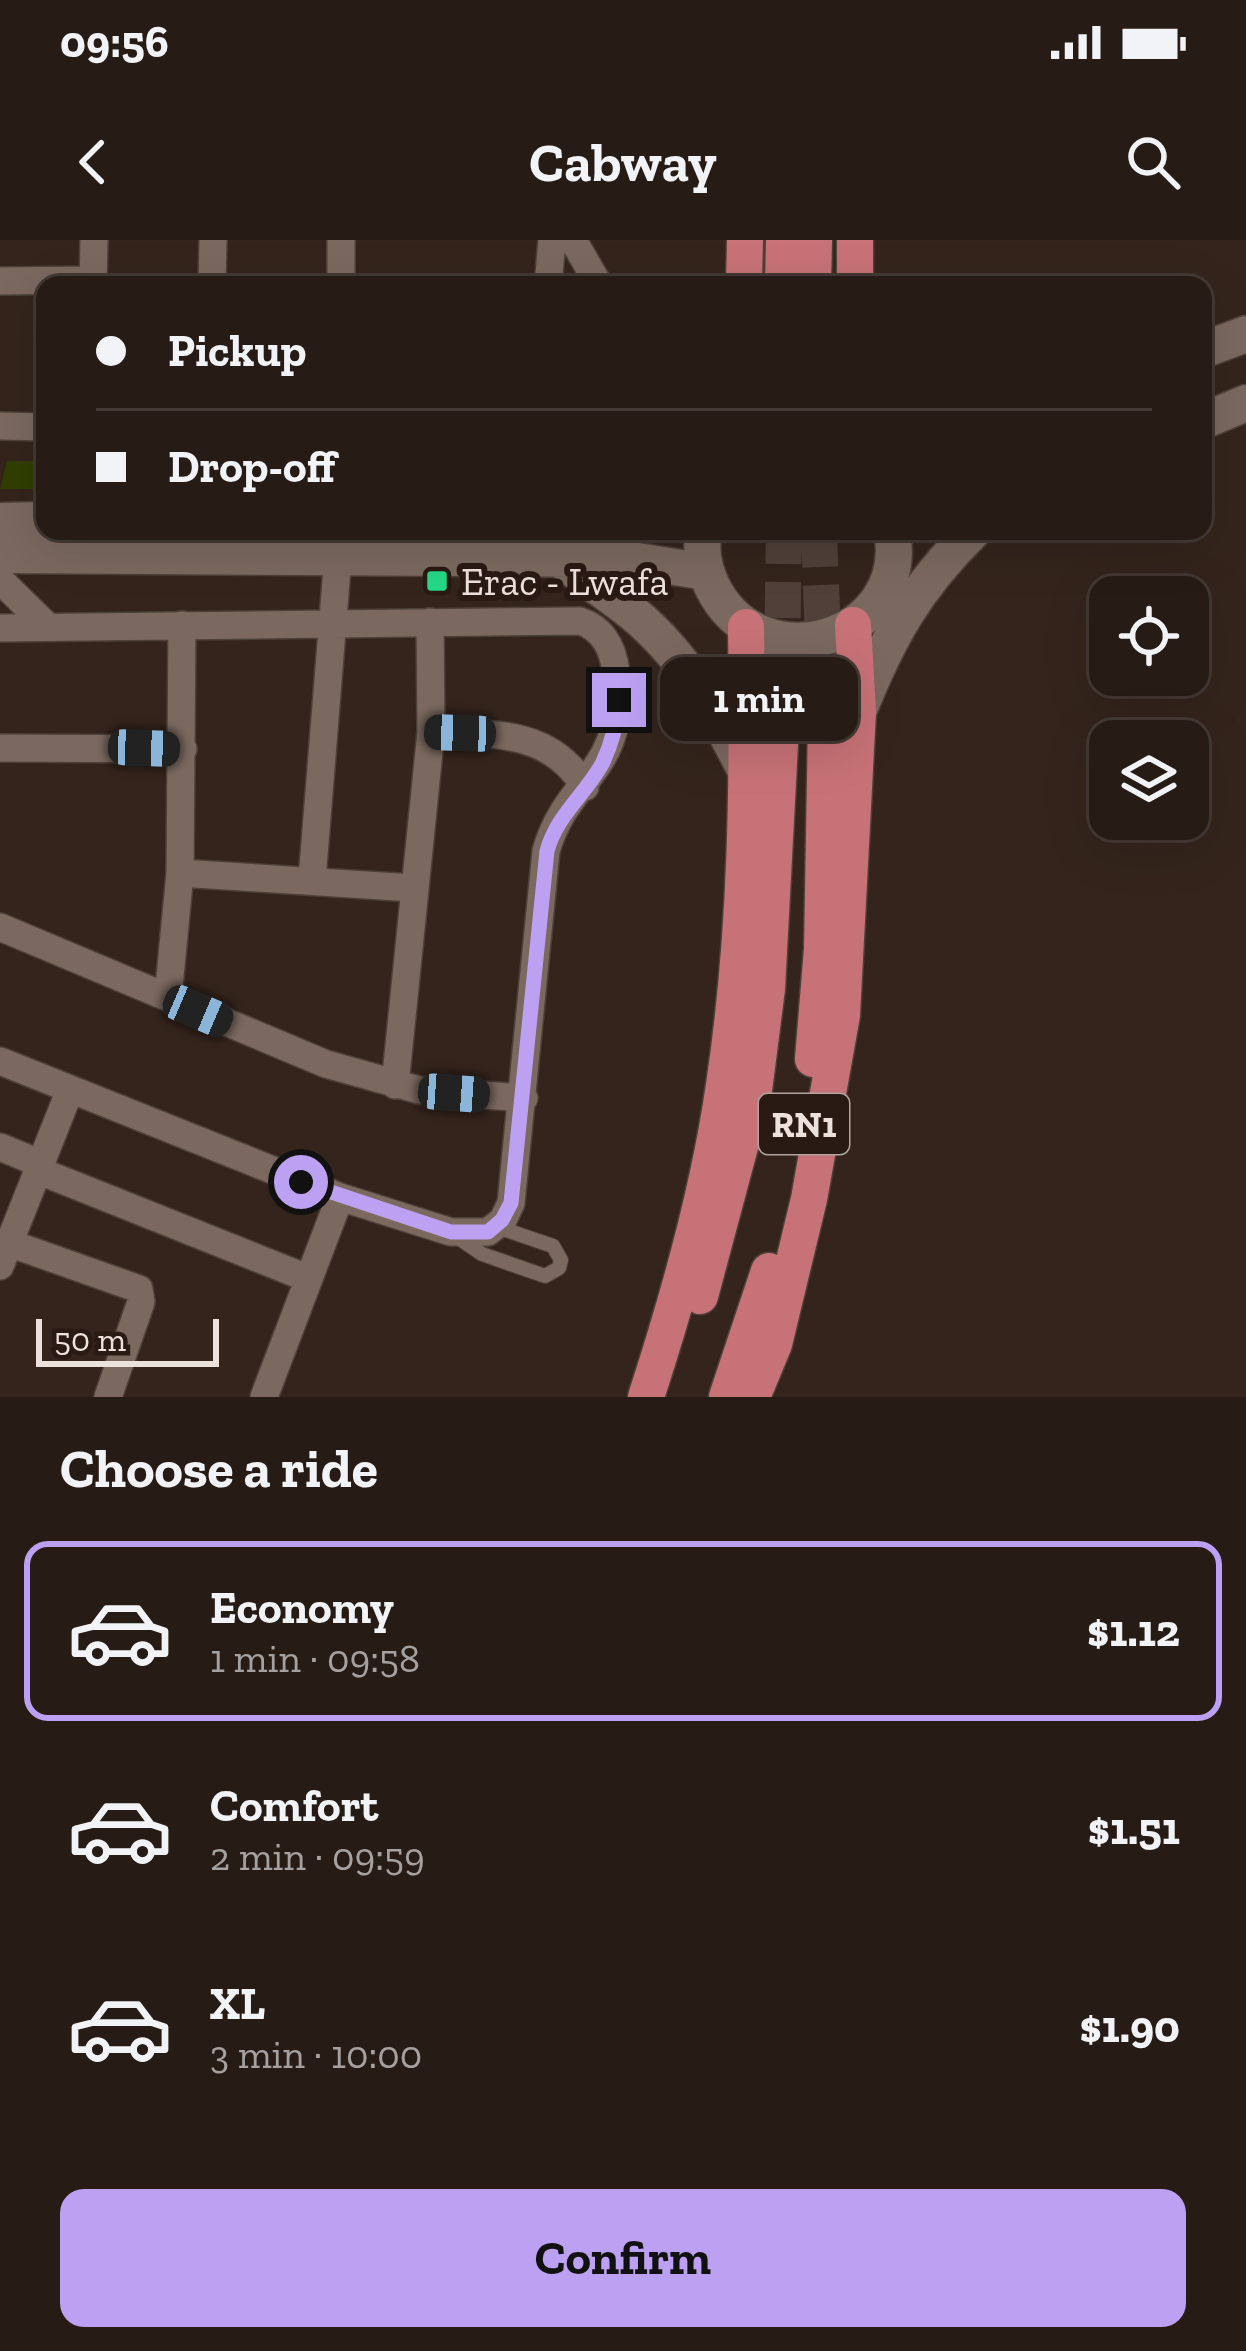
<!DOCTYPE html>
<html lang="en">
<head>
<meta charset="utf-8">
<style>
  :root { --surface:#271b15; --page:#332822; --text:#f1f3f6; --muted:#a4a1a0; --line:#433934; --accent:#bca0f2 }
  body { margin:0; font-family:"Zilla Slab",serif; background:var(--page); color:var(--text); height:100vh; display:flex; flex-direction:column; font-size:45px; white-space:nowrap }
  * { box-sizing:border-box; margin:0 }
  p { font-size:39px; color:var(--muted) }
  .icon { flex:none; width:66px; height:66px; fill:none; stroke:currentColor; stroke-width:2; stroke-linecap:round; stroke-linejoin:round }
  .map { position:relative; height:1157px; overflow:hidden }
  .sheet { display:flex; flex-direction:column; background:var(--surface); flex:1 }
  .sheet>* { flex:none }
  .top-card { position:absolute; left:36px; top:36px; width:1176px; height:264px; border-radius:24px; box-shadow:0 12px 48px #0002,0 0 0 3px var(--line); display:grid; align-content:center; height:264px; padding:0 60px; background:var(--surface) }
  .fabs { position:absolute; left:1089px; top:336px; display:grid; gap:24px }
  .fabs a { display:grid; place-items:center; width:120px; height:120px; border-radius:24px; background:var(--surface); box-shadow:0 12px 48px #0002,0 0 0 3px var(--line); font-size:60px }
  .scale { position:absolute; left:36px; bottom:30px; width:183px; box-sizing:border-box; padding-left:12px; border:6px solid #ece1dc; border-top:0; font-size:33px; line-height:42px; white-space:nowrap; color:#ece1dc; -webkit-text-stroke:9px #291a13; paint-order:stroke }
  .end { position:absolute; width:54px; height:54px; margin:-27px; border:15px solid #bca0f2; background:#111; box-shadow:0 0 0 6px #111 }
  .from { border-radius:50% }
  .bubble { position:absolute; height:84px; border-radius:24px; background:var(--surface); box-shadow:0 12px 48px #0002,0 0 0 3px var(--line); font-size:39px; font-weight:800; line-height:84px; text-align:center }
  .car { position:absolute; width:36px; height:72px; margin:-36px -18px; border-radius:15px; box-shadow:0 0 9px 3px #0007; background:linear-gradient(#222 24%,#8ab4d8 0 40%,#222 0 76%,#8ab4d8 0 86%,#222 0) }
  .top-card b { display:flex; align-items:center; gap:42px; height:114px; font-size:45px }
  .top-card b+b { border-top:3px solid var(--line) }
  .top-card i { width:30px; height:30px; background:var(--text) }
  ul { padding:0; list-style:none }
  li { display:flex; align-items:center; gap:36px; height:180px; margin:0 24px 18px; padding:0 36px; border:6px solid transparent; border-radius:24px }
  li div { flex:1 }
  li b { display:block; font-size:45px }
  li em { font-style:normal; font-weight:800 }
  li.on { border-color:var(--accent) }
  li>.icon { width:108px; height:108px; stroke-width:1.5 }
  h2 { padding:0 60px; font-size:54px; line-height:144px }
  .primary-button { display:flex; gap:24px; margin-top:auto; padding:24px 60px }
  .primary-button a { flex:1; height:138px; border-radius:24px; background:var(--accent); color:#111; font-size:48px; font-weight:800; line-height:138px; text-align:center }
  .status { display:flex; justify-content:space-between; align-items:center; height:84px; padding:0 60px; background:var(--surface); direction:ltr }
  .status svg { height:33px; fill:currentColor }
  header { display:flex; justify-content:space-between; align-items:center; height:156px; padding:0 60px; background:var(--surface); font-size:54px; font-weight:800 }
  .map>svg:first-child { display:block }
  .green { fill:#303f00 }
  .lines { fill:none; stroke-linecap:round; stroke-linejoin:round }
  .trunk-tunnel { stroke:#504039; stroke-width:36; stroke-dasharray:36 18; stroke-linecap:butt }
  .service-casing { stroke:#4d4039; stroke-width:16 }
  .minor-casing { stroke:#4d4039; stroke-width:30 }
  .secondary-casing { stroke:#4d4039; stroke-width:39 }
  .trunk-casing { stroke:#4d4039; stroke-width:39 }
  .service { stroke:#7b695f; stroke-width:14 }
  .minor { stroke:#7b695f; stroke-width:27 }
  .secondary { stroke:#7b695f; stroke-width:36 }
  .trunk { stroke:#c77276; stroke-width:36 }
  .route { stroke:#bca0f2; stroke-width:15 }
  .poi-dot { fill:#24d886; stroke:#291a13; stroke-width:4.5 }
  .labels { text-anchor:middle; stroke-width:12; stroke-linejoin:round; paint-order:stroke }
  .shield { fill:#291a13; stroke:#b2a5a0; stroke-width:3 }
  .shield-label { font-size:36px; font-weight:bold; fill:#ece1dc }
  .poi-label { font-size:39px; fill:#ece1dc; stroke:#291a13; text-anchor:start }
</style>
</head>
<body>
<div class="status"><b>09:56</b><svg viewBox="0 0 49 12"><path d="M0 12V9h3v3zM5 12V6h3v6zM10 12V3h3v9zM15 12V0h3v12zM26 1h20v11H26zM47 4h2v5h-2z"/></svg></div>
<header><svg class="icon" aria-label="back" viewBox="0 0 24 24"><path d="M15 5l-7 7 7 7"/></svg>Cabway<svg class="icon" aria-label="search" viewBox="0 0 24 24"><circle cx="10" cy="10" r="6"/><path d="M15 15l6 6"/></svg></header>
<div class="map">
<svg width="1246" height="1157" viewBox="0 0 1246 1157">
  <rect width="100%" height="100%" fill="#34241c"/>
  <path class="green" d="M7,221H41L45,249H0Z"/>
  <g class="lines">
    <path class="trunk-tunnel" d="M819,291L826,481
      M781,486L784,291"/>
    <defs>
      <path id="service" d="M457,997L482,1014L545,1036L559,1028L561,1020L553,1006L497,987"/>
      <path id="minor" d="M341,0V45
        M573,0L599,45
        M0,41L93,40
        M93,45L94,0
        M212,45L213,0
        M548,45L552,0
        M0,186L45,187
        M0,340L47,386
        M0,388L580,381C604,389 613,409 616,432C628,533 568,534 546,611L511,963L503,980L488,992H451L340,957L0,821
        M431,492C492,494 550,489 585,547
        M0,508L183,509
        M180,633L413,648
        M312,640L338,316
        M0,687L326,824L419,850L524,858
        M168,757L180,633L182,385
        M395,845L431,492L430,382
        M0,907L39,923
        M37,930L307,1038
        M9,1003L139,1049L141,1062L108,1157
        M0,1026L70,850
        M264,1157L340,957"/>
      <path id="secondary" d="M1203,110L1246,94
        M1203,181L1246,163
        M0,281L45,280
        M704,291C700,309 704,329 712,346C760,445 912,399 892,291
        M0,315L625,319L706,332
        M559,318C583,338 610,354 634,374C687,418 717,474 748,535
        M858,472C888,397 915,348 973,291"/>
      <path id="trunk" d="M855,0V45
        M744,45L745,0
        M783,45L784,0
        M813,45L814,0
        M813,819L822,709L826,481
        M700,1056L753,858L767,749L781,486
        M646,1157C679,1056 709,950 724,845C747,693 748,540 746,387
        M727,1157L769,1031
        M752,1157L774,1104L809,959L842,775L858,472L853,385"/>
    </defs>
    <use href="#service" class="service-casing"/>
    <use href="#minor" class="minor-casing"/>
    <use href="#secondary" class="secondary-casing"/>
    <use href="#trunk" class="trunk-casing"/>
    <use href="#service" class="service"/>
    <use href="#minor" class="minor"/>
    <use href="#secondary" class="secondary"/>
    <use href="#trunk" class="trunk"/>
  </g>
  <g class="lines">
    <path class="route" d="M301,942L451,992H488L502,980L511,963L547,611C557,575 584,556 602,524C612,504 617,482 619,460"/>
  </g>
  <rect class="poi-dot" x="425" y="329" width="24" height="24" rx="6"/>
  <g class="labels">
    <rect class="shield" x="759" y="854" width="90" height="60" rx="9"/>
    <g class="shield-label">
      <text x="804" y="897">RN1</text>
    </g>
    <g class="poi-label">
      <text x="461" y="355">Erac - Lwafa</text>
    </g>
  </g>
</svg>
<div class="fabs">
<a><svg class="icon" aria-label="locate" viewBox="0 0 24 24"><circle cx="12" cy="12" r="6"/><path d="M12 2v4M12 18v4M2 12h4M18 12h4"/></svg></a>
<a><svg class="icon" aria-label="layers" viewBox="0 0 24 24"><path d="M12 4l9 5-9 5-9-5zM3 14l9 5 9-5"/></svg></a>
</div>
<div class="scale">50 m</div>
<i class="end from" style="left:301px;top:942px"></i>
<i class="end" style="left:619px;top:460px"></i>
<div class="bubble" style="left:660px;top:417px;width:198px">1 min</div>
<i class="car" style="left:460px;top:493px;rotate:272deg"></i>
<i class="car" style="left:144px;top:508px;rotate:92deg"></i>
<i class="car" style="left:198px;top:771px;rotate:113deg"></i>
<i class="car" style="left:454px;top:853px;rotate:94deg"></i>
<div class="top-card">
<b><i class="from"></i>Pickup</b>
<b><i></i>Drop-off</b>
</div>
</div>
<section class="sheet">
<h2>Choose a ride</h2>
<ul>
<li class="on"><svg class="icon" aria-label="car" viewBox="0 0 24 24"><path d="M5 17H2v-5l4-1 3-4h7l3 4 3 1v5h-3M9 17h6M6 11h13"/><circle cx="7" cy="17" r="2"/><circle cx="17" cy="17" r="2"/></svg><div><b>Economy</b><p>1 min · 09:58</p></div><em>$1.12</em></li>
<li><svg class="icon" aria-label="car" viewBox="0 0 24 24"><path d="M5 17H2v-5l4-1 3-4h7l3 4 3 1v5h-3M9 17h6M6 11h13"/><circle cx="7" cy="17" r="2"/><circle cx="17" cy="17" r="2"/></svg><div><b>Comfort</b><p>2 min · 09:59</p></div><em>$1.51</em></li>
<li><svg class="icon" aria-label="car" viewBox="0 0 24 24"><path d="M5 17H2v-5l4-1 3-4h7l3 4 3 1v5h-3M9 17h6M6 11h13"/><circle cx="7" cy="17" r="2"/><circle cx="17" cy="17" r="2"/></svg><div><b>XL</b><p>3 min · 10:00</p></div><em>$1.90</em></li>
</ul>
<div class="primary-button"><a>Confirm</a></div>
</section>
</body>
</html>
